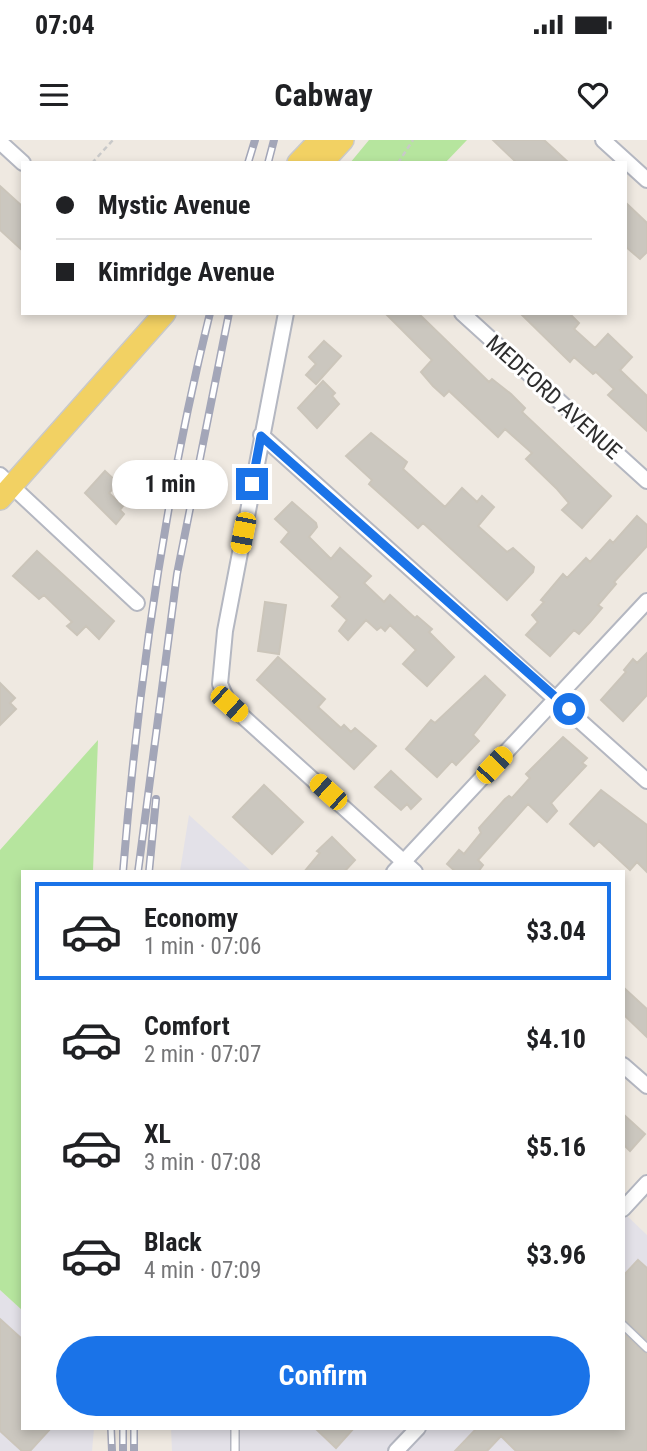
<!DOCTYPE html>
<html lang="en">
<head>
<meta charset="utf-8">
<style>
  :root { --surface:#fff; --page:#f2f2f2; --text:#202124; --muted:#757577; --line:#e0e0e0; --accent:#1a73e8 }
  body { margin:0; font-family:"Roboto Condensed",sans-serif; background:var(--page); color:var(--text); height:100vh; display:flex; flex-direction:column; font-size:26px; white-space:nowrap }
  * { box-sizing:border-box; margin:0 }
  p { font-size:23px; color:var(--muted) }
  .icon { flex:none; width:38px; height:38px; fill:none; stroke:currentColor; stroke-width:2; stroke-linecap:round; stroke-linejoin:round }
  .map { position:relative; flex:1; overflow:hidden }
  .sheet { position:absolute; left:21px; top:730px; width:604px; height:560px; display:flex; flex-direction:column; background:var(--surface); border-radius:0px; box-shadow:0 4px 10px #0003 }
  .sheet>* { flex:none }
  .top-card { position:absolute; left:21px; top:21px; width:606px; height:154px; border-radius:0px; box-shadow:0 4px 10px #0003; display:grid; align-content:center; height:154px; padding:0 35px; background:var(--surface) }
  .end { position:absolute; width:32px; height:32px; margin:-16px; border:9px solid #1a73e8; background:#fff; box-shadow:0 0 0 4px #fff }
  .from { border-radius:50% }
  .bubble { position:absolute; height:49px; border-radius:24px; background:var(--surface); box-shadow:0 4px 10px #0003; font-size:23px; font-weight:700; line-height:49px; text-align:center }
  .car { position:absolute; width:21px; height:42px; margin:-21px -10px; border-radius:9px; box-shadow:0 0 5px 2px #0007; background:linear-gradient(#f5c518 24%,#345 0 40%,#f5c518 0 76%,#345 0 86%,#f5c518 0) }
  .top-card b { display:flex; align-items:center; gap:24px; height:66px; font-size:26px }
  .top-card b+b { border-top:2px solid var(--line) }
  .top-card i { width:18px; height:18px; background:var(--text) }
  ul { padding:12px 0 0; list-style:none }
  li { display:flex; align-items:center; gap:21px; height:98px; margin:0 14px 10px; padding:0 21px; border:4px solid transparent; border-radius:0px }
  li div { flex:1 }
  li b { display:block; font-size:26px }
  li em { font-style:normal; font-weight:700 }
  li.active { border-color:var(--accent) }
  li>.icon { width:63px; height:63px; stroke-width:1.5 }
  .cta { display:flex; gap:14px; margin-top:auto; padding:14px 35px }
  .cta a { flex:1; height:80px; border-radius:42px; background:var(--accent); color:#fff; font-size:28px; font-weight:700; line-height:80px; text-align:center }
  .status { display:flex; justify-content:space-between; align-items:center; height:49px; padding:0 35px; background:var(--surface); direction:ltr }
  .status svg { height:19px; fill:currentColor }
  header { display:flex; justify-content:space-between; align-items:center; height:91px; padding:0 35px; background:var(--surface); font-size:32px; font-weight:700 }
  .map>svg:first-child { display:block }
  .industrial { fill:#e3e1e8 }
  .green { fill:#b6e59e }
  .building { fill:#cbc7bf; stroke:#cbc5ba; stroke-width:2 }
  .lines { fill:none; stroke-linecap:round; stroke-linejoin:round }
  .service-casing { stroke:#b4b7c1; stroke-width:10 }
  .minor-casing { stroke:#b4b7c1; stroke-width:18 }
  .primary-casing { stroke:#c9c9c9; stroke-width:24 }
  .path { stroke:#c9c9c9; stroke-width:2.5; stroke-dasharray:5 3.5; stroke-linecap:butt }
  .service { stroke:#fff; stroke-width:7 }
  .minor { stroke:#fff; stroke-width:14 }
  .primary { stroke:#f2d163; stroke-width:21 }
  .rail-casing { stroke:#a3a6b8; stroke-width:8 }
  .rail { stroke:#fff; stroke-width:5; stroke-dasharray:16; stroke-linecap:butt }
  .route { stroke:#1a73e8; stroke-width:9 }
  .labels { text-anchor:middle; stroke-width:6; stroke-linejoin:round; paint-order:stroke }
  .street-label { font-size:23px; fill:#2e2e2e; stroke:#fff }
</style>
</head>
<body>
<div class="status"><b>07:04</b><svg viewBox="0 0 49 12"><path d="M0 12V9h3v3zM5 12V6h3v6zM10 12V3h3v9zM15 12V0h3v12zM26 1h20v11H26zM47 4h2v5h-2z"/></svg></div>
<header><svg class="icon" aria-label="menu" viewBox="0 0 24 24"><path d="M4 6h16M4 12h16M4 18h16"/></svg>Cabway<svg class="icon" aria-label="heart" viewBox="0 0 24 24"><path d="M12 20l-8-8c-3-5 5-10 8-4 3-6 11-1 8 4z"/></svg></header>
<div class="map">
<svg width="647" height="1311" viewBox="0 0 647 1311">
  <rect width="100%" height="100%" fill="#efe9e1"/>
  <path class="industrial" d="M189,675L251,731H180Z
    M623,1072L647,1095V1311H172L171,1288H623Z
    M0,1150L23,1171V1288H94L92,1311H0Z"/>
  <path class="green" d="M369,0H467L445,23H350Z
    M98,600L93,731L23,732V1171L0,1150V710Z"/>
  <path class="building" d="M493,0H544L569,23H517Z
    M0,46L23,67V111L0,90Z
    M625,62L647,83V112L640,119L625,106Z
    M385,173H418L489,242L492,239L511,254L525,268L522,272L611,356L582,388L562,370L569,363L557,349L526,319L532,313L505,289L498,297L449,251L444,256L433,246L421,232L432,220Z
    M520,173H569L579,183L574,189L595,208L608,194L632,217L620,230L647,256V291L608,255L614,249L596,232L593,234L574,217L570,222Z
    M324,201L341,216L316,244L306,235L316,224L309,217Z
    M323,241L335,253L332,256L339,264L317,288L298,268Z
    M371,293L407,322L403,329L445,367L462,348L477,362L482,356L494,367L478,386L507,412L513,408L534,427L533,432L507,460L423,383L418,388L369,344L372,340L346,316Z
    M105,331L118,343L109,353L123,366L120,370L124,374L116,384L85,353Z
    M292,362L316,383L317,387L309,397L331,419L340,408L371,436L364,443L384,462L390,455L415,478L417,476L432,489L429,492L454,517L427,546L403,524L416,510L390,485L385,491L381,487L377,490L366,480L348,500L339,491L347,480L332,466L340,457L281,402L289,392L275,379Z
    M637,376L647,385V406L614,442L616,444L598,465L602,468L590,482L579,494L574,490L550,516L526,495L538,482L532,475L544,462L541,460L563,434L567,438L586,418L590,422L610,400L613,403Z
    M37,411L114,481L99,499L86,486L77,495L67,486L72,482L44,455L39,459L13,436Z
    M265,462L286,465L279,514L258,511Z
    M647,513V555L623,581L601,560L626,532L624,530L633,519L637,523Z
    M278,517L325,559L318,567L341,588L344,585L351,592L355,588L376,606L354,629L257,540Z
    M485,536L505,555L473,595L479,601L456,625L452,621L437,637L406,609L431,580L435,583Z
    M0,543L15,558L10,563L16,569L0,585Z
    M563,597L587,618L582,623L586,626L551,663L557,671L547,682L528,664L478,720L483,725L478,732H456L447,724L459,710L464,714L481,693L479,688L505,659L509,656L512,658L530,638L526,634Z
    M391,631L421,659L411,669L407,664L401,670L375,647Z
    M264,645L303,682L272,714L233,677Z
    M601,650L647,685V732L637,722L630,730L599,701L594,706L570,684Z
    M332,697L355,720L344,732H304L320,713L317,711Z
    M623,847L647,869V897L623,874Z
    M623,974L645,994L630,1011L623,1004Z
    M638,1120L647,1128V1200L623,1179V1136Z
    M0,1179L23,1200V1288H51L30,1311H22L0,1291Z
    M623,1193L647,1214V1311H516L501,1296L487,1311H455L477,1288H623Z
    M315,1288H354L336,1308Z"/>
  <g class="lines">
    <defs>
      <path id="service" d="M623,1185L647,1208
        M235,1288V1311"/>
      <path id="minor" d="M603,0L647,40
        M0,2L23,23
        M286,173L225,491L220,544L229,564L415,732
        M462,173L647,341
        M261,295L647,641
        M0,335L137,463
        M394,732L647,461
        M623,925L647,946
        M623,1069L647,1043
        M396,1311L418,1288"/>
      <path id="primary" d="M298,23L320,0
        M322,23L343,0
        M0,359L165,173"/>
    </defs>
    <use href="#service" class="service-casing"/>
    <use href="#minor" class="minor-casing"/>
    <use href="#primary" class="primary-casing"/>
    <path class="path" d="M92,23L113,0
      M398,23L413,0"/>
    <use href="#service" class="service"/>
    <use href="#minor" class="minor"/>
    <use href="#primary" class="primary"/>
    <defs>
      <path id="rail" d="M248,23L255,0
        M268,23L274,0
        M123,732C138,545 165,355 210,173
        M138,732L177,434L229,173
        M149,732L156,659
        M111,1288L112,1311
        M123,1288V1311
        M134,1288V1311"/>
    </defs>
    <use href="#rail" class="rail-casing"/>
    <use href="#rail" class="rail"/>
  </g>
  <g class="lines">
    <path class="route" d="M252,344L261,296L569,569"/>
  </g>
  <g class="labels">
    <g class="street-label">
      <text transform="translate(554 257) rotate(42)" y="8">MEDFORD AVENUE</text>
    </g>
  </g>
</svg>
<i class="end from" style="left:569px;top:569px"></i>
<i class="end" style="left:252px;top:344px"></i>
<div class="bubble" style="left:112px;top:320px;width:116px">1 min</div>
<i class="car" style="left:243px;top:393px;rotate:191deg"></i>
<i class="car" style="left:229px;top:564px;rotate:132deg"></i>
<i class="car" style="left:494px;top:625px;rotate:43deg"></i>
<i class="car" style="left:328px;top:652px;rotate:312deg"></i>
<div class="top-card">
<b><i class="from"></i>Mystic Avenue</b>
<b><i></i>Kimridge Avenue</b>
</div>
<section class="sheet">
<ul>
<li class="active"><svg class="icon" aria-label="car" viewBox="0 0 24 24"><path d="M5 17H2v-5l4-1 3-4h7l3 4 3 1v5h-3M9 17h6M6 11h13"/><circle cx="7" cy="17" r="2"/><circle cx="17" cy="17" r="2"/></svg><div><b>Economy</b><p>1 min · 07:06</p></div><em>$3.04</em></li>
<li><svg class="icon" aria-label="car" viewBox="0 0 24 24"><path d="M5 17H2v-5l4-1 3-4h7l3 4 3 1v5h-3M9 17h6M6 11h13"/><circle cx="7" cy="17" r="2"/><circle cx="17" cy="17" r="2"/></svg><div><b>Comfort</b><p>2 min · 07:07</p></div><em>$4.10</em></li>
<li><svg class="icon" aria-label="car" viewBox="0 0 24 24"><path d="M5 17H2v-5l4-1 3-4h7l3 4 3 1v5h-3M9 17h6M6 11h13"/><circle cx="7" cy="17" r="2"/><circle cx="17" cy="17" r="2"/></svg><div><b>XL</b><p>3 min · 07:08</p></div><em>$5.16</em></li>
<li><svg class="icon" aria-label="car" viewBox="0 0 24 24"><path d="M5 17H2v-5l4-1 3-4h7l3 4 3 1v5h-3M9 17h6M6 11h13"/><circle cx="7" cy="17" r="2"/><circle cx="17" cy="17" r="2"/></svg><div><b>Black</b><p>4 min · 07:09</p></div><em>$3.96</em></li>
</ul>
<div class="cta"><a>Confirm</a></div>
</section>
</div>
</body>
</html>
